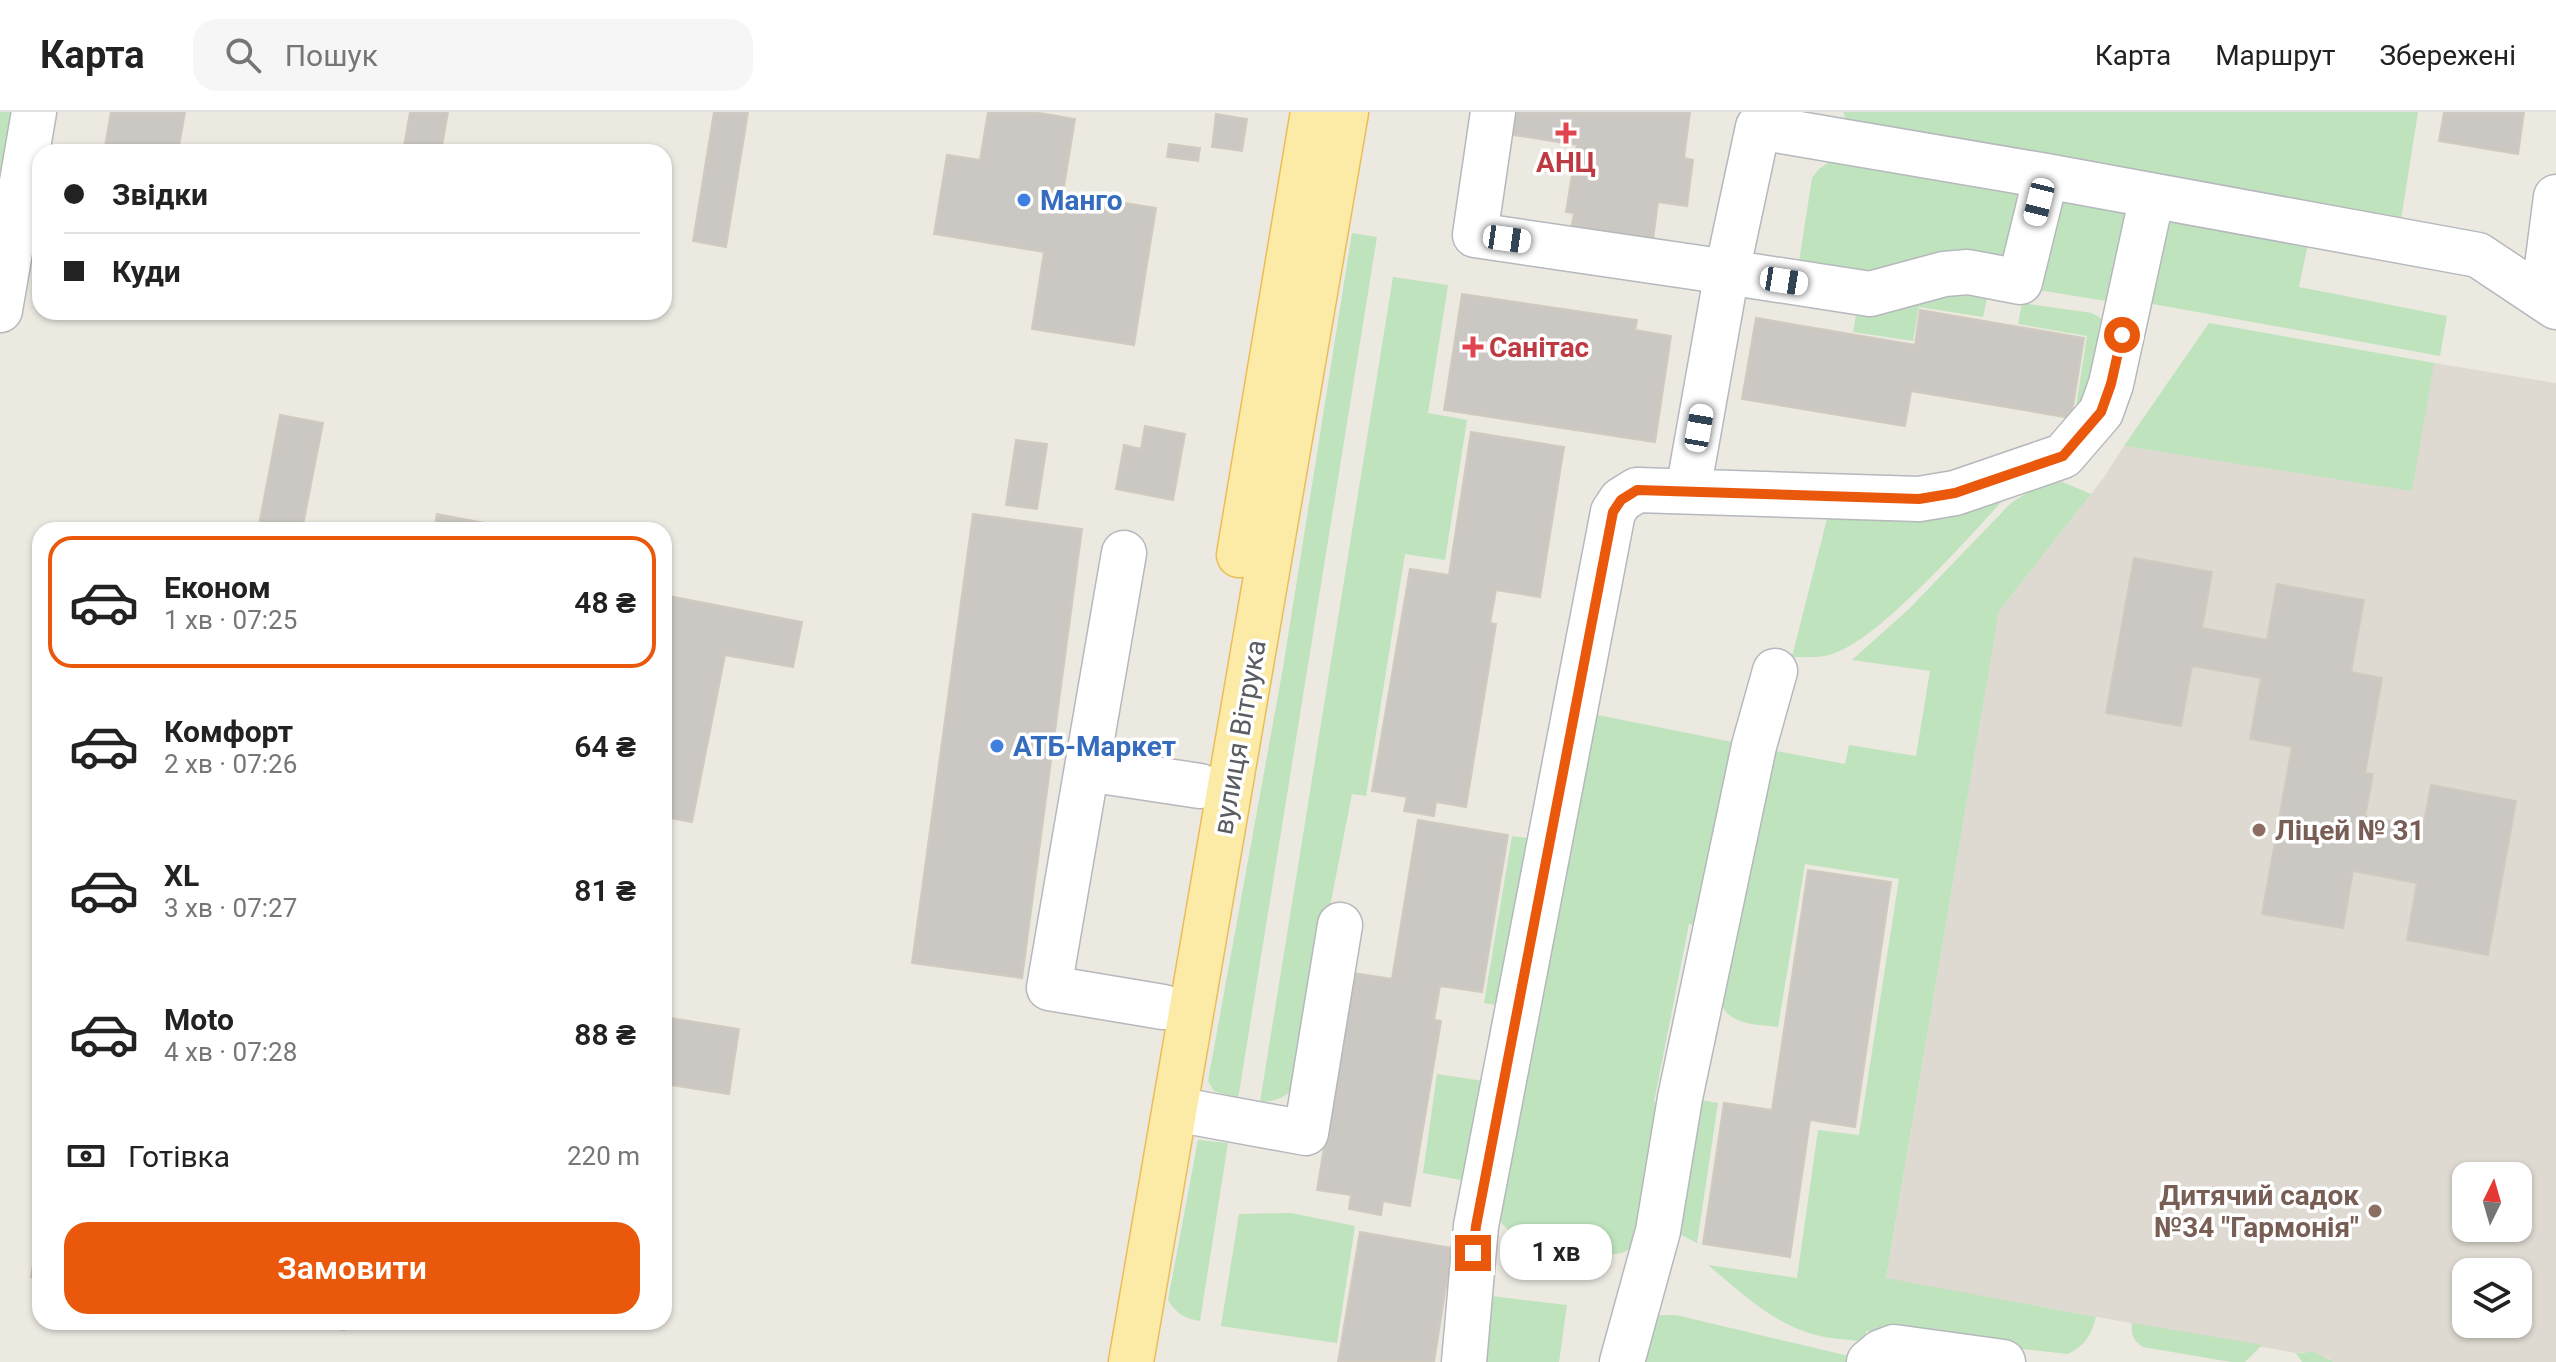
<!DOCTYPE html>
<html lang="uk">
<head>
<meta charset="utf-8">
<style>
  :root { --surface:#fff; --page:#f6f6f6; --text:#222; --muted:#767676; --line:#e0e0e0; --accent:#ea580c }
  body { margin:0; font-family:Roboto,sans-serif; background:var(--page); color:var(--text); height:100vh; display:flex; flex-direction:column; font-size:30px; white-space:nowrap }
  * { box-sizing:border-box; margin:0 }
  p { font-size:26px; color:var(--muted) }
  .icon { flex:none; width:44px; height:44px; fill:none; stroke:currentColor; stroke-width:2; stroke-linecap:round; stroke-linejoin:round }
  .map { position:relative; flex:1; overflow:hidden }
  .details { position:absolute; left:32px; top:410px; width:640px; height:808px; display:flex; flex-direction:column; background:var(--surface); border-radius:24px; box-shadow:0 2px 6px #0004 }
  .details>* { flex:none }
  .guide { position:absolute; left:32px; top:32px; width:640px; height:176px; border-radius:24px; box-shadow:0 2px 6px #0004; display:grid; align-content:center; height:176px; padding:0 32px; background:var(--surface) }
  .needle { width:52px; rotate:5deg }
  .tools { position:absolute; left:2452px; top:1050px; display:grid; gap:16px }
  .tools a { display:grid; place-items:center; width:80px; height:80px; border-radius:16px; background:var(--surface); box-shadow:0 2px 6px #0004; font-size:40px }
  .end { position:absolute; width:36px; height:36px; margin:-18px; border:10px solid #ea580c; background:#fff; box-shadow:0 0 0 4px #fff }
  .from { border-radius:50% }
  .bubble { position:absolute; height:56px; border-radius:24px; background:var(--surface); box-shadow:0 2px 6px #0004; font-size:26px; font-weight:600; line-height:56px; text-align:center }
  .car { position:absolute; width:24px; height:48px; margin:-24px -12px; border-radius:10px; box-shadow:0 0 6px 2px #0007; background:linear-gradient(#fff 24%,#345 0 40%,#fff 0 76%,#345 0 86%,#fff 0) }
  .guide b { display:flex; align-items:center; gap:28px; height:76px; font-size:30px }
  .guide b+b { border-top:2px solid var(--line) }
  .guide i { width:20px; height:20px; background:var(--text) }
  ul { padding:14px 0 0; list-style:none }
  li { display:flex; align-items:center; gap:24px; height:132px; margin:0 16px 12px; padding:0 16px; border:4px solid transparent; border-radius:24px }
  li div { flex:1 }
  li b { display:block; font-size:30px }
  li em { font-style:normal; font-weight:600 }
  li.on { border-color:var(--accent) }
  li>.icon { width:72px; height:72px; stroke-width:1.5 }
  .pay { display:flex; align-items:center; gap:20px; height:88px; padding:0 32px; font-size:30px }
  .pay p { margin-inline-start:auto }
  .cta { display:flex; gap:16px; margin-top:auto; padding:16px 32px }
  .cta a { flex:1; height:92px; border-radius:24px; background:var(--accent); color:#fff; font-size:32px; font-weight:600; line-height:92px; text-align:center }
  header { display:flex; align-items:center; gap:48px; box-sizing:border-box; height:112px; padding:0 40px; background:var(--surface); border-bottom:2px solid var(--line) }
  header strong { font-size:38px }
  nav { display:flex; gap:44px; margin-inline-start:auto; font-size:28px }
  .search { width:560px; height:72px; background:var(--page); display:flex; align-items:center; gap:20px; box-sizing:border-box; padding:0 28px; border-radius:24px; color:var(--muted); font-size:30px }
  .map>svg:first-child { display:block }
  .education { fill:#dedad1; fill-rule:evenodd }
  .green { fill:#bee3bd }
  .building { fill:#cbc7c2; stroke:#d0cabf; stroke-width:2 }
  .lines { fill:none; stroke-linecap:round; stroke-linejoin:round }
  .minor-casing { stroke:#b6b8bd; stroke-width:47 }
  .major-casing { stroke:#ebbd5a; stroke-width:47 }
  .minor { stroke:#fff; stroke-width:44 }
  .major { stroke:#fbeba6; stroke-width:44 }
  .route { stroke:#ea580c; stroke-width:10 }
  .health-dot { fill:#e0444e; stroke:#fff; stroke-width:3 }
  .shop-dot { fill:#3f7fe0; stroke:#fff; stroke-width:3 }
  .education-dot { fill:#8d6e63; stroke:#fff; stroke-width:3 }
  .labels { text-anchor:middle; stroke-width:7; stroke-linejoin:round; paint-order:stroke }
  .health-label { font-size:28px; font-weight:bold; fill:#be3a42; stroke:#fff }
  .shop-label { font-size:28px; font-weight:bold; fill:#366cbe; stroke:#fff; text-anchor:start }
  .street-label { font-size:28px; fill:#595d61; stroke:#fff }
  .education-label { font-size:28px; font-weight:bold; fill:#785e54; stroke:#fff; text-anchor:start }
</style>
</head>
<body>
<header>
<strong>Карта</strong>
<div class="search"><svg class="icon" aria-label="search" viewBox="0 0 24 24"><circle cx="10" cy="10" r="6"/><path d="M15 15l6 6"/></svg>Пошук</div>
<nav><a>Карта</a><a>Маршрут</a><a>Збережені</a></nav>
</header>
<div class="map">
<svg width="2556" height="1250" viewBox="0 0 2556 1250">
  <rect width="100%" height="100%" fill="#ebe9e0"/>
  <path class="education" d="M2434,251L2556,271V1250H2334L2328,1246L2304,1240L2296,1241L1886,1167L1999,499L2102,368L2124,334L2411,378ZM2466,1064H2518V1116H2466ZM2466,1160H2518V1212H2466Z"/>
  <path class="green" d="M0,0H23L0,135Z
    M1843,0H2418L2400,114L1850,17Z
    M1831,49L2034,74L2006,142L1995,148L1876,173L1797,163L1812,66L1820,56Z
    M2053,79L2139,96L2119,191L2038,178Z
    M2161,100L2309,127L2299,175L2447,204L2440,244L2142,190Z
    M1352,121L1377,125L1238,987L1214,979L1208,969L1283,556Z
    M1393,165L1448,173L1428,301L1467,308L1445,448L1405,442L1366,684L1352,682L1295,973C1285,987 1276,989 1260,990Z
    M1957,182L1987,187L1983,205L1919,195L1913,229L1853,220L1856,203L1889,199Z
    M2022,191L2092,201L2110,212L2072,320L2087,224L2018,212Z
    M2209,211L2440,252H2434L2412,379L2124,334Z
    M2063,370L2091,382L1999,499L1886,1166L2096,1205C2091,1223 2086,1233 2068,1242L1866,1219L1864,1229C1849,1228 1834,1227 1820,1224C1775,1214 1742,1181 1708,1153L1797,1166L1818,1018L1859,1023L1899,767L1805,752L1778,915C1757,912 1733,914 1722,894L1771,638L1845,652L1849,633L1916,644L1930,559L1852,548L1909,497L2011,391L2041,372Z
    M2019,371C1979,413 1880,530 1829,543C1818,546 1803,545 1792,545L1830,395Z
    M1588,601L1742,632L1705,815L1689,812L1654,990L1667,993L1633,1135L1622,1141L1606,1143L1515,1124L1502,1112L1495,1097Z
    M1512,724L1533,727L1500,894L1484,891Z
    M1437,962L1483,969L1466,1069L1423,1061Z
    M1695,987L1718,991L1697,1131L1672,1118Z
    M1198,1028L1228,1031L1200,1209C1184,1206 1177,1202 1168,1188Z
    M1291,1101L1355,1114L1337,1231L1221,1214L1239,1102Z
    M1491,1184L1567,1193L1559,1250H1482Z
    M1660,1203H1676L1853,1245L1851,1250H1640L1649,1213Z
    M2132,1211L2262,1233L2245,1250H2231L2143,1235C2133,1228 2131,1223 2132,1211Z
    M2314,1240L2334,1250H2302L2296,1241Z"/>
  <path class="building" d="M111,0H185L178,40H104Z
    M410,0H448L441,40H403Z
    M714,0H748L726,135L693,129Z
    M988,0H1033L1075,7L1063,81L1156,96L1134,233L1032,217L1044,140L934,122L947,43L980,48Z
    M1511,0H1690L1684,46L1693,48L1687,94L1658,90L1651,142L1569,130L1574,101L1566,100L1577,33L1508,22Z
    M2444,0H2524L2518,42L2439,29Z
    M1216,2L1247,7L1242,39L1212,35Z
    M1169,32L1200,36L1198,49L1167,45Z
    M1462,182L1637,208L1635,218L1671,224L1655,330L1444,298Z
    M1920,198L2084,226L2071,306L1911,279L1905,314L1742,287L1756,206L1915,233Z
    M280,303L323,311L302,418H258Z
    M1145,314L1185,322L1173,388L1116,377L1124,333L1141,337Z
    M1471,320L1564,335L1540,485L1496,478L1490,511L1496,512L1466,695L1436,690L1434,704L1404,699L1407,685L1372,679L1410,457L1449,463Z
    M1016,328L1047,332L1037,397L1006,393Z
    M437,402L522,418H434Z
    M973,402L1082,417L1022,866L912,851Z
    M2134,446L2212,460L2202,516L2267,528L2277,472L2364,488L2351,560L2382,566L2365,661L2373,662L2365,704L2423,715L2431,673L2516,689L2488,843L2407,828L2417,771L2353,759L2343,816L2262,802L2292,635L2250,627L2261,566L2192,554L2181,614L2106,601Z
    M664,483L802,510L793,555L725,543L692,710L664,705V565L670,534L664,532Z
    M1418,708L1508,723L1482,880L1440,874L1434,908L1441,909L1410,1094L1383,1089L1381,1103L1349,1097L1351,1083L1317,1078L1353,861L1392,867Z
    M1808,758L1891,770L1855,1015L1810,1008L1790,1145L1703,1132L1724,991L1772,998Z
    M664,905L739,917L729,982L664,972Z
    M40,1110V1166L31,1165Z
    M1360,1120L1452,1136L1434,1250H1338Z
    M299,1210H346L344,1218Z"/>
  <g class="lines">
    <defs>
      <path id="minor" d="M1493,0L1475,123L1727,160L1758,15L2046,64L2478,143L2556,195
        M2543,185L2556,85
        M0,198L34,0
        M1688,379L1727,160L1870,182L1944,162L1968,160L2020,170L2046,64
        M1124,441L1049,876L1163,895
        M1087,657L1200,674
        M1175,997L1306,1021L1340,813
        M1464,1250L1476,1114L1613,400L1621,388L1637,378L1919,387L1955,381L2063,344L2101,300L2111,272L2152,84
        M1622,1250L1658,1119L1680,986L1754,634L1775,559
        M1869,1250L1881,1240L1894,1235L2003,1250"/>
      <path id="major" d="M1239,443L1313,0
        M1131,1250L1346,0"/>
    </defs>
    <use href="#minor" class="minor-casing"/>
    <use href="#major" class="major-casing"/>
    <use href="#minor" class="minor"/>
    <use href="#major" class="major"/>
  </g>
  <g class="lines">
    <path class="route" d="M1473,1141L1476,1114L1613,400L1621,388L1637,378L1919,387L1955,381L2063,344L2101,300L2111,272L2122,223"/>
  </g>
  <g class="health-dot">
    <path d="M1562 9h8v8h8v8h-8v8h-8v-8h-8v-8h8z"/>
    <path d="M1469 223h8v8h8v8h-8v8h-8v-8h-8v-8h8z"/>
  </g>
  <g class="shop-dot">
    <circle cx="1024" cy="88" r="8"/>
    <circle cx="997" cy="634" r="8"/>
  </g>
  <g class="education-dot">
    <circle cx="2259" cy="718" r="8"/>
    <circle cx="2375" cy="1099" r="8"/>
  </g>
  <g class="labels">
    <g class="health-label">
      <text x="1566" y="60">АНЦ</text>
      <text x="1489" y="245" text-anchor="start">Санітас</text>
    </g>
    <g class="shop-label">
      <text x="1040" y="98">Манго</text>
      <text x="1013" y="644">АТБ-Маркет</text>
    </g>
    <g class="street-label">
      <text transform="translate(1239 625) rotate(-80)" y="10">вулиця Вітрука</text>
    </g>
    <g class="education-label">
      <text x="2275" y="728">Ліцей № 31</text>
      <text x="2359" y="1093" text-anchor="end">Дитячий садок<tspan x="2359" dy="32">№34 "Гармонія"</tspan></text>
    </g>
  </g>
</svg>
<div class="tools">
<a><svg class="needle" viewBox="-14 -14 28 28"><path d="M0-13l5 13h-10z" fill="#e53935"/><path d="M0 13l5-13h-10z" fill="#767676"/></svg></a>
<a><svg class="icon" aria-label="layers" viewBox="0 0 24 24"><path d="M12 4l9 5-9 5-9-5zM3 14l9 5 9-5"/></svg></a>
</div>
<i class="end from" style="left:2122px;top:223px"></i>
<i class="end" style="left:1473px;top:1141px"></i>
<div class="bubble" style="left:1500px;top:1112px;width:112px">1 хв</div>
<i class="car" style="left:2039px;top:90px;rotate:194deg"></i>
<i class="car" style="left:1507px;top:127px;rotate:98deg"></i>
<i class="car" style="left:1784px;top:169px;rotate:99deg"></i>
<i class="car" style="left:1699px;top:316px;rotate:10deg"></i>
<div class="guide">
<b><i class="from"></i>Звідки</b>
<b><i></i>Куди</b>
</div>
<section class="details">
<ul>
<li class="on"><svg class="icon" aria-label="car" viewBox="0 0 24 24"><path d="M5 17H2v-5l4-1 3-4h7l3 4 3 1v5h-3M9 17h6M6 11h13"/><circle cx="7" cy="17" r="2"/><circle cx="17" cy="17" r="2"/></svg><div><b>Економ</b><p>1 хв · 07:25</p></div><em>48 ₴</em></li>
<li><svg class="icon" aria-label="car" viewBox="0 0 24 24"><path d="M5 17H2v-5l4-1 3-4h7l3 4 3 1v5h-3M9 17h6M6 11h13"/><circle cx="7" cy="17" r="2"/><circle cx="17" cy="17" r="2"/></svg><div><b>Комфорт</b><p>2 хв · 07:26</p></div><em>64 ₴</em></li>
<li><svg class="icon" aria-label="car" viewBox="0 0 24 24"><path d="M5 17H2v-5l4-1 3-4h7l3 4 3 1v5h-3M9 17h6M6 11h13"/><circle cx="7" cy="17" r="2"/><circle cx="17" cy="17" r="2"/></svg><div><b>XL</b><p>3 хв · 07:27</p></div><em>81 ₴</em></li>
<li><svg class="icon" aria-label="car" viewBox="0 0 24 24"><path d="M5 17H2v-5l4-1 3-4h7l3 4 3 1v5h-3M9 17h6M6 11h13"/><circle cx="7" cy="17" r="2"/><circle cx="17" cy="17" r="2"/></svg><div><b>Moto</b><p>4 хв · 07:28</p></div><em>88 ₴</em></li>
</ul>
<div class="pay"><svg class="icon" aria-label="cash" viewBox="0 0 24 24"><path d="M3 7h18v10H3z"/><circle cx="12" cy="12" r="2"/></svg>Готівка<p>220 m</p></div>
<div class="cta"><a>Замовити</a></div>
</section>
</div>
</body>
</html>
